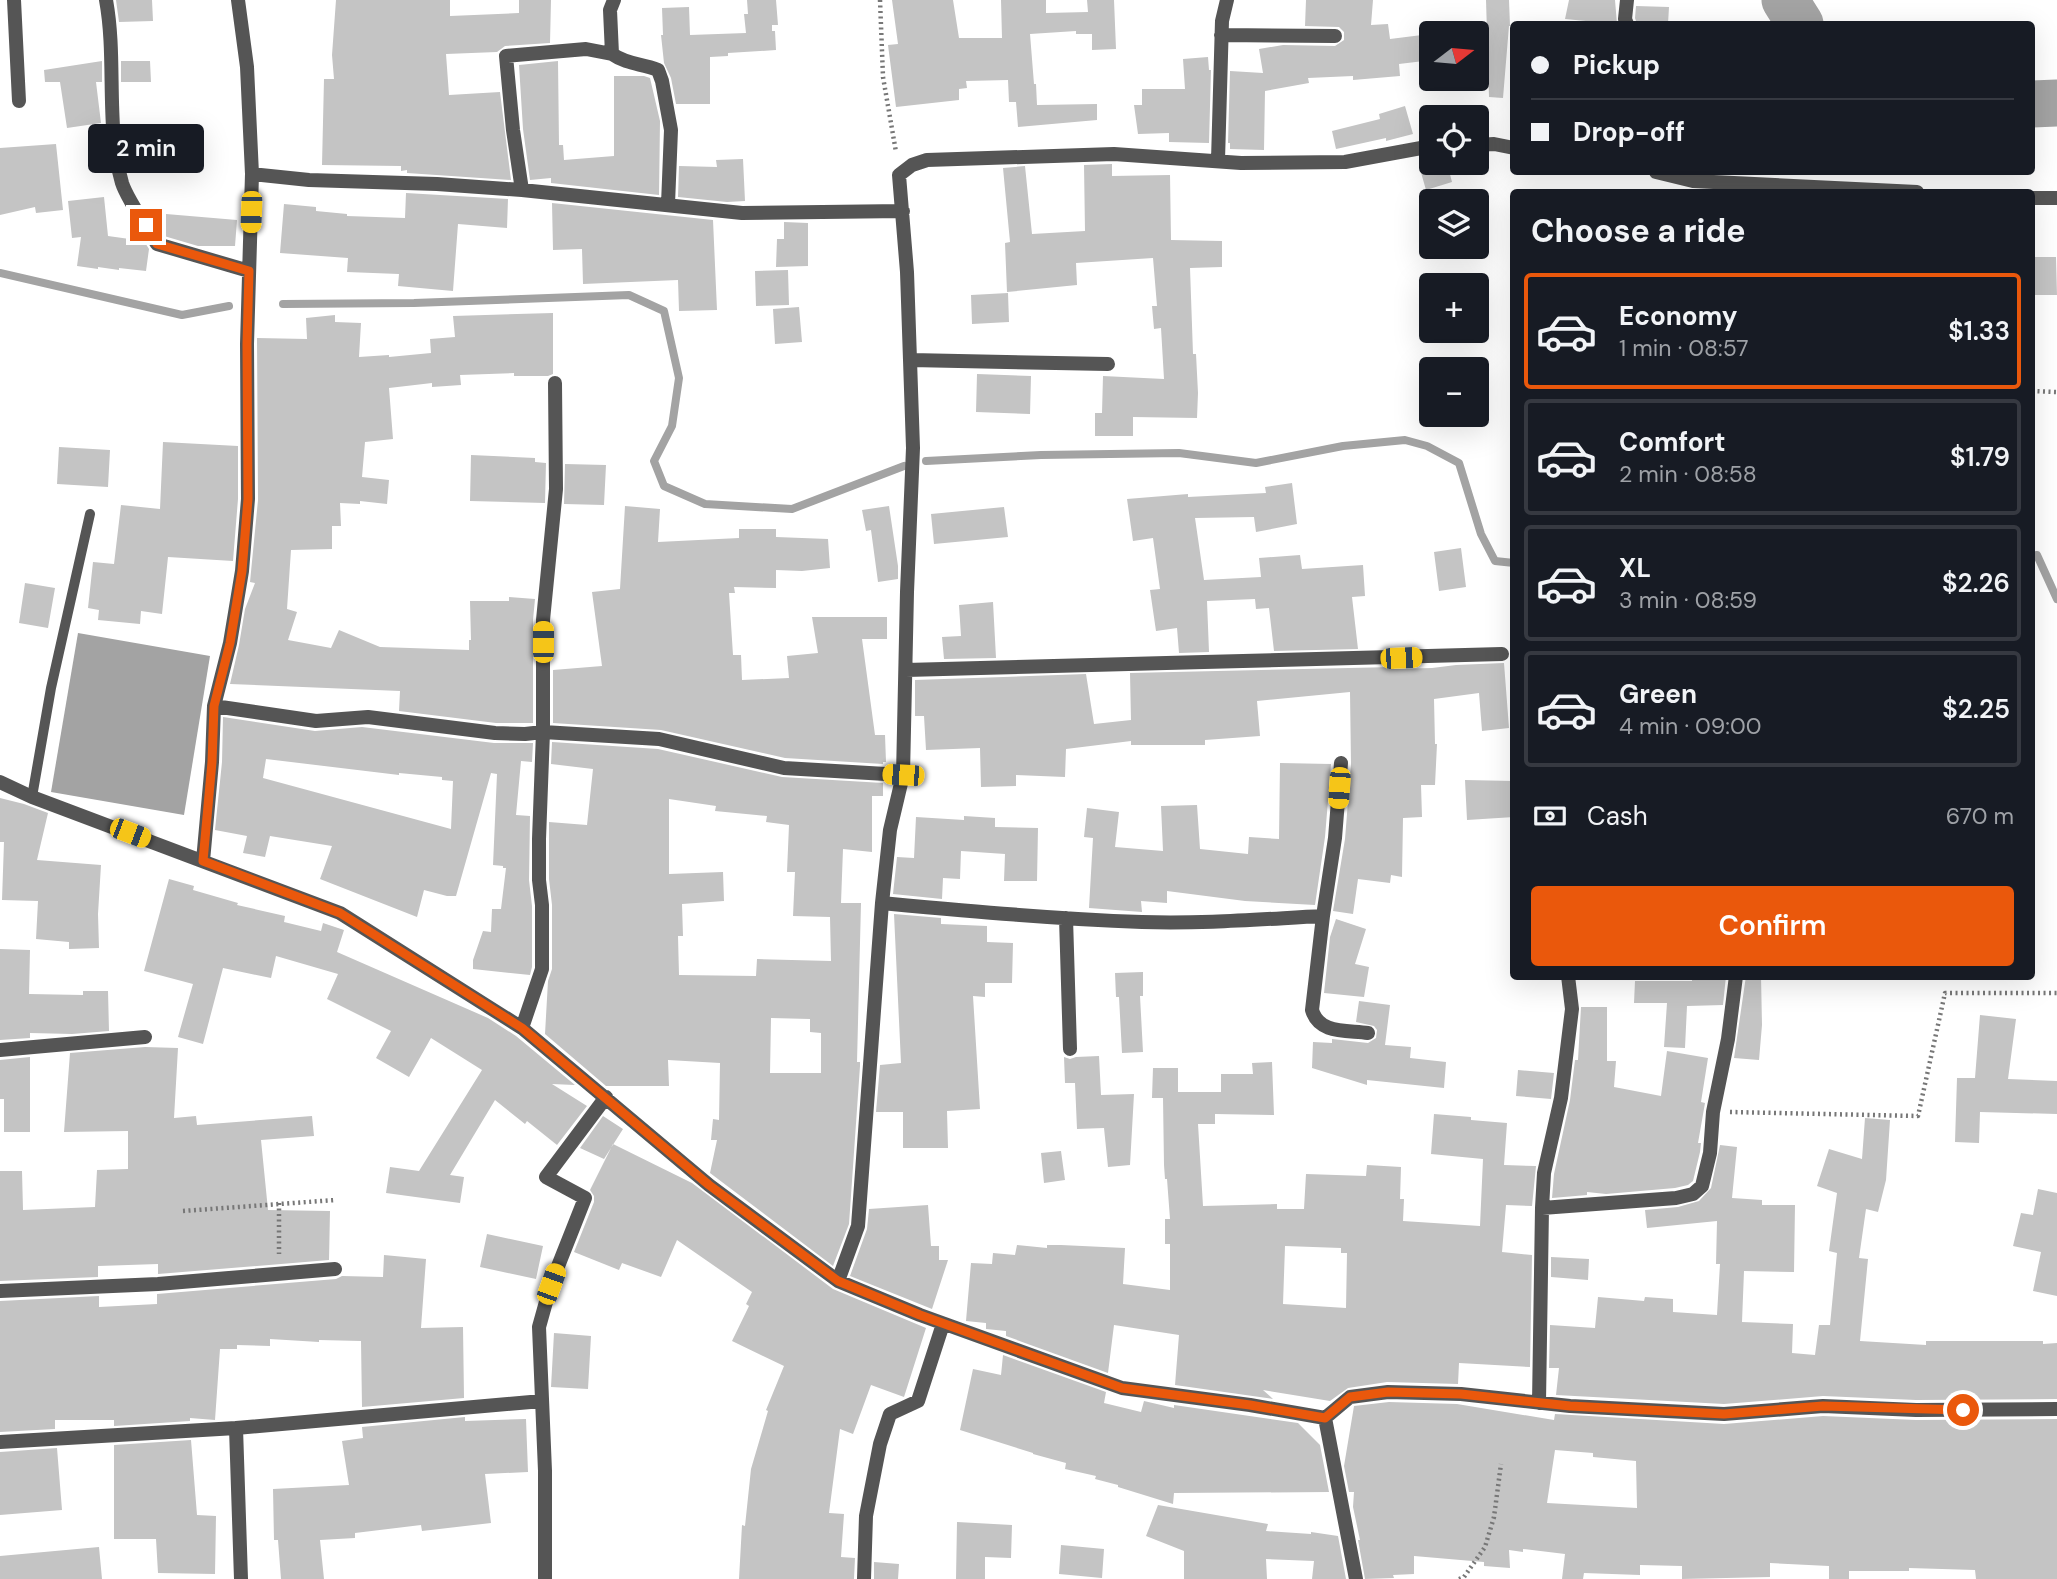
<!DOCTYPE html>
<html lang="en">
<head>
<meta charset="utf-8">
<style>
  :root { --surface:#171b24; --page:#20242c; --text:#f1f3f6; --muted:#9ea1a6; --line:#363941; --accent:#ea580c }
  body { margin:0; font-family:"DM Sans",sans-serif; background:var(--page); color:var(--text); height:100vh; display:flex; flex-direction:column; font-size:26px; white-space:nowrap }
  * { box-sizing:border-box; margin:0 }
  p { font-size:23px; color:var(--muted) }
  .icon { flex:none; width:38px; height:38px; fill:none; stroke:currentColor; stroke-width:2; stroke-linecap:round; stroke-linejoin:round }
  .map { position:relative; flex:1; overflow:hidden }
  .sheet { position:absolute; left:1510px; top:189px; width:525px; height:791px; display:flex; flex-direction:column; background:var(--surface); border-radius:7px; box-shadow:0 7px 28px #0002 }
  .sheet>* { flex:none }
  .guide { position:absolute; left:1510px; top:21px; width:525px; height:154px; border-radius:7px; box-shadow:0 7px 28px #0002; display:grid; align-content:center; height:154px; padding:0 21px; background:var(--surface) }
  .needle { width:46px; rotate:74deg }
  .buttons { position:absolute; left:1419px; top:21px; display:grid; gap:14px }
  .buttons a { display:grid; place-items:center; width:70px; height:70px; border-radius:7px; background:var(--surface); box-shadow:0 7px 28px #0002; font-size:35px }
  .end { position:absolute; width:32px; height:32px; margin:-16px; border:9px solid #ea580c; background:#fff; box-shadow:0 0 0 4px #fff }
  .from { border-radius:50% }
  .bubble { position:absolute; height:49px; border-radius:7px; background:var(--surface); box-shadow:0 7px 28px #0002; font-size:23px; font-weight:600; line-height:49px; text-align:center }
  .car { position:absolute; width:21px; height:42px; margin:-21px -10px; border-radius:9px; box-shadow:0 0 5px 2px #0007; background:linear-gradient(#f5c518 24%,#345 0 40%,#f5c518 0 76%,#345 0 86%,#f5c518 0) }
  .guide b { display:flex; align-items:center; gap:24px; height:66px; font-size:26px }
  .guide b+b { border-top:2px solid var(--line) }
  .guide i { width:18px; height:18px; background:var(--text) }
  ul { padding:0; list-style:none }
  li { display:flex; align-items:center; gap:21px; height:116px; margin:0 14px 10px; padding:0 7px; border:4px solid var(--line); border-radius:7px }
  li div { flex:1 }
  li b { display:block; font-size:26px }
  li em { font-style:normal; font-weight:600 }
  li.active { border-color:var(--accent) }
  li>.icon { width:63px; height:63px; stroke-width:1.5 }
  h2 { padding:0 21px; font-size:32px; line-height:84px }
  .pay { display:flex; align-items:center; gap:18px; height:77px; padding:0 21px; font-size:26px }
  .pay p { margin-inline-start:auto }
  .action { display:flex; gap:14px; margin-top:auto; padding:14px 21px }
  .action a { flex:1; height:80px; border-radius:7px; background:var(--accent); color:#fff; font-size:28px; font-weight:600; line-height:80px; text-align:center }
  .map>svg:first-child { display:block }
  .water { fill:#a3a3a3 }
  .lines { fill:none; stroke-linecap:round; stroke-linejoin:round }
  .stream { stroke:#a3a3a3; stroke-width:8 }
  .river { stroke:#a3a3a3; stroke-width:47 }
  .building { fill:#c4c4c4; fill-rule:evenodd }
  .path { stroke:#777; stroke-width:4.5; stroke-dasharray:2 3.5; stroke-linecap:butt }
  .lane { stroke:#555; stroke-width:10 }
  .street { stroke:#555; stroke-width:14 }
  .route { stroke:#ea580c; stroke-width:9 }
</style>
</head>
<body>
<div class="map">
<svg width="2057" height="1579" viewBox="0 0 2057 1579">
  <rect width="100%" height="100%" fill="#fff"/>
  <path class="water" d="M78,633L210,656L184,815L51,792Z"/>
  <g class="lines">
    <path class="stream" d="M0,273L182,315L229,306
      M283,304L414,303L629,295L664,311L679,378L672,426L654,461L664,486L705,504L792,509L904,466
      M926,461L1041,455L1179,453L1256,463L1343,446L1405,440L1427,446L1459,463L1481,534L1495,561L1514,563
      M2032,556L2037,555L2057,599"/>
    <path class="river" d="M1785,0L1800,24
      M2032,104L2057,103"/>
  </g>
  <path class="building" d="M116,0H152L153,21L119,22Z
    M336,0H450V16L519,13V0H551L550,43L505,46L497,52L446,54L449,95L500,92L511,180L407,173V170L401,171V166L322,165L324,79H334L332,55Z
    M747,0H776L778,25H772V31H775L776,50L728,53V56L710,57V104H676L671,78L664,63L661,35H663L662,8L689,7L690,35L746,33L744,14H748Z
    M892,0H953L959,38H1002L1001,0H1046V13L1088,12L1087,0H1114L1116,49L1092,50V34H1076V31L1030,34L1034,84H1036L1037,105L1097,104V120L1018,127L1016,102H1009L1008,80L966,81L967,88L959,89V100L896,107L888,45L898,44Z
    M1306,0H1373L1371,25L1388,24L1390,39L1430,34L1432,60L1399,64L1400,76L1353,80V76L1308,78L1309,83L1265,91L1264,150L1230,149V143H1228L1230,71L1263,73L1259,49L1283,45L1335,46L1344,40V32L1339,27L1305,26Z
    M1486,0H1509L1510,26H1509L1503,98L1489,97Z
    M1569,0H1615L1617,24L1565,19Z
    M1636,6L1669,7L1668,24H1637L1635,18Z
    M1208,57L1209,70H1211L1209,143L1169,142V133L1138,134L1134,105H1142V89H1185L1183,59Z
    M102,61V82H96L101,123L67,128L60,82H45L44,70Z
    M121,61H150L151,82H121Z
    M558,61L559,145H563L564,160L614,156V76H644L650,78L660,121L659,195L551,183V178L530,180L523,129L519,65Z
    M1405,106L1413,134L1386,141V138L1336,149L1332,131L1380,119L1379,114Z
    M56,144L63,210L36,213L35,207L0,215V148Z
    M152,145L153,166L128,167L125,146Z
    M743,159L745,201L727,202L678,197L679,166L717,167L716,160Z
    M1443,163H1447L1452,182L1426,190L1420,169Z
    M1112,164V176L1170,175L1171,240L1222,241V267L1190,268L1193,354H1196L1198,393L1197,418L1133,417V436H1095V413H1102L1103,376L1164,379L1161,328L1154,329L1152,306H1157L1153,258L1076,263L1077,285L1007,292L1005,243L1010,242L1003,168L1025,166L1032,234L1085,231L1084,165Z
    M406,193L508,199L507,228L458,224L453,291L398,286L399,274L347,272L348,258L280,253L284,204L316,207V211L347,214V216L405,218Z
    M104,197L108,236L144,241L149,249L146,271L119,268V270L98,267V269L77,266L81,237L72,238L68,201Z
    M552,203L713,220L717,310L679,311L678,280L583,284L582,249L553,250Z
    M166,214L237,220L235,246H198L164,236Z
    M784,222L808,223V266L776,267L777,239H784Z
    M2032,257H2056L2057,295H2032Z
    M788,270L789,305L756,306L755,271Z
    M1008,293L1009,322L972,324L971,295Z
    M799,307L802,342L775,344L773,309Z
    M553,313V374L548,376H514V373L460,375L461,385L432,387V383L389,388L393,439L365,442L362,477L389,480L387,504L360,501V504L340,503L341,526H332V549L291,550L287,609L297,612L288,640L331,648L339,630L380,647L469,650V640H471L470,601H509V597L535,599L533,620V723H496L399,711L400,691L230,684L239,645L245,609L255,583L250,582L258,500L257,338L307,339L306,318L335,315V322L361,323L359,357L389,355V357L431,353L430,339L455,337L453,316Z
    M977,374L1031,376L1030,414L976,412Z
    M163,442L238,446V499L233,561L168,557L162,614L141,611L140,624L98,620L99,610L88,608L93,562L114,564L121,505L160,509Z
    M59,447L110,450L108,487L57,484Z
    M471,455L535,458V462L546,463L545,503L470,501Z
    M565,464L606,465L604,505L564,504Z
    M1292,483L1297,524L1256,532L1254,517L1195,518L1204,580L1261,577L1259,558L1300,555L1302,569L1363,565L1365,596L1352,597L1358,649L1274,651L1269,608L1256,609L1255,599L1207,601L1209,652L1179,653L1177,628L1156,631L1150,590L1160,589L1153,538L1133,541L1127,499L1188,494V497L1266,493L1265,487Z
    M625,506L660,509L658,542L739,538V529H776V537L828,539L830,568L802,571L776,570V588L734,587L735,593H729L733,655H741L742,680L789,678L787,656L818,653L812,617H887V639H862L875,735H885L886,762H883V764L785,758L661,730L553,723V670L602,666L592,592L620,589Z
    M889,506L898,566V579L878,582L871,530L866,531L862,510Z
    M1004,507L1008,537L934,544L931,514Z
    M1461,548L1466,587L1439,591L1434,552Z
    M25,583L55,588L48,628L19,623Z
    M993,602L996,658L944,659L942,637L961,636L959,605Z
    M1504,663L1509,728L1482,731L1479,693L1434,699L1435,744H1437L1435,785H1421L1422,817L1403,818L1402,877L1391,875L1390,883L1358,879L1353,914L1333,911L1345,839L1351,764L1350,692L1257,701L1260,736L1205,740V745H1131V741L1066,749L1065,777L1016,775V786L981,787L980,748L926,750L924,716H915V680L1086,674L1094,724L1131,720L1130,673L1394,667V669L1432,668L1456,665Z
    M223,717L315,731L362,727L494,743H533L532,762L521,761L516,815L530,816L529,880L532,906V967L530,975L473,969V960L483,931L491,932L492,909H501L506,868H503V866L493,865L497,774L491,773L456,896H447L424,890L417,917L320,879L332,846L270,836L265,857L243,853L247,836L215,830L222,762ZM266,759L399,775V773L442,777V780L453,781L451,829L263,778Z
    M552,742L658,749L782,777L883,783V796H872V852L843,849L841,903H861L857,1062H860V1066L849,1224L833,1266L710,1173L717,1140H711L713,1119L719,1120L720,1063L668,1060L669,1086H606L545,1034L548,981L552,969V905L549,879V822L587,825L593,769L551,764ZM669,799L716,806L715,811L767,816L766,822L789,825L787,872H795L793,916L830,917L831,961L757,959L756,976L679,975L678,936H683L682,904L724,901L723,872L669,874ZM771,1018L810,1019V1032L821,1033V1073H770Z
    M1280,763L1331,764L1325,837L1315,905L1245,901L1167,891V903L1141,901L1142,912L1089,908L1093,838L1084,837L1087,808L1119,812L1115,847L1163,851L1161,806L1197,805L1200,849L1248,854L1249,837L1279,839Z
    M1465,780L1514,781V817L1467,820Z
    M0,798L24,804L48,813L37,860L101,865L98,914L99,948L69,949V942L36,939L38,901L2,900L4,842H0Z
    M964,816L995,818V827L1038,828L1037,881H1004L1005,854L961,851L960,879L943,878L942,899L893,894L897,857L914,858L916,817L964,820Z
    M169,879L194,886L193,890L238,903L237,905L285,916L284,922L321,931L323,923L344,930L337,952L488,1018L516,1036L575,1085L552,1084L587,1106L557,1145L527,1121L525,1124L495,1100L450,1175L464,1177L460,1203L386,1193L390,1167L419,1171L482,1070L431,1038L409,1077L376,1058L391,1031L327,999L338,974L276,956L271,978L223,968L203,1044L178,1037L193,984L144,971Z
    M894,914L941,918V924L987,926V942L1013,943L1012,983H985V997L973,996L980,1109L947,1111L948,1148H903V1112H876L880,1065L901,1063Z
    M1336,919L1366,929L1355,964L1369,967L1364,997L1324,993L1330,937Z
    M0,949L30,950L29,994L83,995V991H108L109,1031L72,1034L30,1033V1038L0,1040Z
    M1143,972V996H1140L1143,1052L1122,1053L1119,997H1116L1115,973Z
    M1692,976H1726L1723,1005L1687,1006L1685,1048L1664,1047L1667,1003H1634L1635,981H1692Z
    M1746,976H1761L1762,1025L1759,1060L1734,1058Z
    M1359,1001L1390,1005L1385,1045L1411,1047L1410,1058L1446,1062L1444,1088L1367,1080V1085L1312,1068L1313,1042L1332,1043V1039L1368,1043L1376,1038L1377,1030L1374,1026L1356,1022Z
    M1581,1007H1607V1061H1616L1614,1087L1661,1096L1667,1051L1708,1058L1701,1102L1705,1103L1698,1143H1701L1700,1152L1693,1181L1688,1185L1675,1188L1606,1194L1587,1192V1195L1552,1198L1554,1174L1570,1100L1575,1060H1578Z
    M1980,1015L2016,1019L2008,1079L2057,1081V1114L1980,1112L1979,1143L1955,1142L1957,1078H1975Z
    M145,1047L178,1048L174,1118L196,1116L197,1125L312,1116L314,1136L261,1140L268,1210L330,1211L329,1260L158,1274V1264L98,1266V1277L0,1281V1171H22L23,1210L95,1207L97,1170L128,1169V1131L64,1132L70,1053Z
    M1099,1056L1101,1095L1134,1094L1130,1165L1108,1167L1104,1128L1077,1129L1075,1083H1065L1064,1057L1070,1059L1076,1057Z
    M30,1057V1132H4V1099H0V1060Z
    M1272,1062L1274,1115L1215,1114V1124H1198L1203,1206L1277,1204V1209H1304L1306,1174L1366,1176L1367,1165L1401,1167L1400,1199H1404L1403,1221L1480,1226L1483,1159L1431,1154L1434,1114L1471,1117V1120L1507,1123L1504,1165L1536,1166L1532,1206L1506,1205L1502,1252L1532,1255L1530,1367L1459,1363L1458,1384L1387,1382L1348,1388L1330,1401L1263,1390L1273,1399L1175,1385L1179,1335L1114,1325L1108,1373L1006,1336V1331L986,1329V1323L966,1321L971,1263L992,1264L993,1253L1015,1255L1017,1245L1047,1248V1245H1061L1125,1248L1123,1284L1170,1290V1244H1165V1219H1170L1167,1179H1165L1164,1165L1163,1098H1152L1153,1068H1178V1092H1221V1074H1253L1252,1063ZM1285,1246L1341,1248V1253H1347L1346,1308L1283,1304Z
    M1518,1070L1554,1073L1551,1099L1516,1096Z
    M603,1116L623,1129L604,1159L580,1148Z
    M1865,1118L1890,1120L1886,1180L1878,1212L1866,1209L1859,1258L1868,1259L1860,1341L1926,1345V1341H2043V1344L2057,1343V1399L1916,1400L1823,1396L1724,1404L1556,1395L1559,1368H1549L1550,1325L1595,1328L1598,1297L1644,1301L1645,1297L1673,1299V1312L1717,1315L1720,1264H1716L1717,1221L1647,1228L1645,1210L1678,1207L1699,1201L1711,1188L1720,1145L1737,1147L1732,1198L1762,1200V1205H1795L1794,1272L1744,1271L1742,1322L1793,1324L1792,1353L1815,1355L1819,1325H1830L1837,1253L1829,1251L1837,1193L1817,1186L1829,1149L1862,1159Z
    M613,1144L692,1183L833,1289L926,1328L904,1397L871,1385L853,1434L840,1429L829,1513L844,1514L841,1557L855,1558L854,1579H739L742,1525L745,1526L751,1469L768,1411L766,1410L784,1366L732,1341L749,1306L746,1304L752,1292L677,1240L661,1277L622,1263L619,1270L574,1252L594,1202V1196L590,1190Z
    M1061,1151L1065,1180L1044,1183L1041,1153Z
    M2038,1189L2057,1193V1296L2033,1291L2041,1252L2013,1246L2021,1213L2033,1215Z
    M928,1205L931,1246H939V1260H948L932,1309L850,1276L867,1229L869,1209Z
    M487,1234L543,1246L536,1279L480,1267Z
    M384,1255L426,1259L421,1328L463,1327L464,1398L362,1407L361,1341L319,1340V1342L270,1339V1346L237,1345V1349H220L215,1420L190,1418V1421L114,1426V1420H55V1429L0,1432V1301L99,1296V1307L157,1304V1294L336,1279L342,1276L383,1277Z
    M1551,1257L1589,1259L1588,1280L1551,1277Z
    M554,1333L591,1336L588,1389L551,1387Z
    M1003,1355L1106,1392L1104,1403L1141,1412L1144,1401L1174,1408V1405L1298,1423L1320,1445L1329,1492L1174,1493L1173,1504L1118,1487V1485L1095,1479L1096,1476L1065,1469L1066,1463L1033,1454V1453L960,1430L973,1369L1001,1375Z
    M1389,1402L1457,1404L1554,1420L1555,1414L1724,1424L1823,1416L1916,1420L2057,1419V1579H1976L1975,1570L1909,1568V1571H1849V1579H1829V1566L1770,1563V1577L1682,1579V1566L1640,1565V1575L1584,1573L1583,1579H1562L1565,1554L1523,1549V1552L1509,1550L1510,1568L1484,1566V1562L1414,1556V1574L1393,1575L1394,1578L1365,1579L1358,1540H1360L1353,1507L1354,1492H1349L1344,1466L1354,1406ZM1555,1450L1593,1453V1457L1636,1461L1637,1508L1547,1503Z
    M465,1417V1421L526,1419L528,1472L485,1474L491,1523L422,1531L421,1525L355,1533V1538L320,1540L324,1579H281L278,1540H274L273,1489L349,1485L342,1441L363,1438L362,1427Z
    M191,1440L197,1515L216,1516L215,1574L158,1573L156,1539H114V1445Z
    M57,1448L62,1510L0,1515V1452Z
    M1158,1505L1268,1524L1266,1531L1311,1534V1532L1338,1536L1346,1579H1312L1314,1561L1266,1559L1267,1579H1184V1551L1146,1536Z
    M957,1522L1012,1525L1011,1558L985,1557V1579H956Z
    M1061,1545L1104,1549L1102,1578L1059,1574Z
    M99,1547L102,1579H0V1556Z
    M874,1562L899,1564L898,1579H874Z"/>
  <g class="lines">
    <path class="path" d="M880,0L883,77L896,152
      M2032,391L2057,392
      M1730,1112L1918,1116L1945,993H2057
      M279,1203V1254
      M183,1211L335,1200
      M1459,1579L1464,1577L1485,1547L1494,1517L1501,1464"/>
    <path class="lane" d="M32,797L51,688L90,514"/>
    <path class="street" d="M14,0L19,101
      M106,0C117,60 105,124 122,183C127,199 148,229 157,244L249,271
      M1627,0L1625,19L1627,24
      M1221,35L1335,36
      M612,54C628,65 641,63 658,70L662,81L671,130L668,204
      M1477,145L1494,144L1514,148
      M1218,160L1222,21L1227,0
      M1656,172L1693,181L1917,192
      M252,174L309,180L437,184L522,190L742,213L903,211
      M522,190L513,130L506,56L586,49L612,54L610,10L614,0
      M2032,198H2057
      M911,360L1108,364
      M906,670C1105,663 1303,661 1502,654
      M214,706L316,721L368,717L495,733L525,734L543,732L659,739L784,768L903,775
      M1341,763L1335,838L1323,916L1312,1010C1319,1034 1346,1030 1368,1033
      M0,782L32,797L340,913L522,1028L709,1185L838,1281L920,1315L1122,1388L1250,1405L1325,1418L1350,1397L1388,1392L1461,1394L1570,1406L1724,1414L1823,1406L1916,1410L2057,1409
      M203,861L212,762L214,706L230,643L242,571L248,499L247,344L252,174L247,67L238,0
      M882,903C969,911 1055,919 1142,922C1202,924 1263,919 1323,916
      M1066,918L1070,1049
      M522,1028L542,969V905L539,880V839L543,732V620L556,489L555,383
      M0,1050L145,1037
      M1542,1208L1676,1198L1693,1194L1702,1186L1710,1153L1713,1112L1728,1039L1736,976
      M838,1281L858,1226L882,903L890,830L903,775L907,592L913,448L907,272L899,175L912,165L927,160L1114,154L1241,163L1345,162L1432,146
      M0,1291L158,1284L335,1269
      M1539,1403L1542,1208L1544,1173L1561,1098L1572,1009L1568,976
      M1325,1418L1356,1579
      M236,1428L542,1401
      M0,1442L236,1428L241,1579
      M545,1579V1471L539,1327L551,1284L585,1198L546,1177L606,1097
      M864,1579L866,1516L880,1444L890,1414L918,1401L943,1324"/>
  </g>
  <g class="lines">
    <path class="route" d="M146,225L157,244L249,271L247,344L248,499L242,571L230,643L214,706L212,762L203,861L340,913L522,1028L709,1185L838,1281L920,1315L1122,1388L1250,1405L1325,1418L1350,1397L1388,1392L1461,1394L1570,1406L1724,1414L1823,1406L1963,1410"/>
  </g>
</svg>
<div class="buttons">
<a><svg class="needle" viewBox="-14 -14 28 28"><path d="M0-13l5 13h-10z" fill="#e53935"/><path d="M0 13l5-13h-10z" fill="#9ea1a6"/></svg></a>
<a><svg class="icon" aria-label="locate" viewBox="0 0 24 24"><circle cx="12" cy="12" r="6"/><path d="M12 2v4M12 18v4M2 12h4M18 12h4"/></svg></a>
<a><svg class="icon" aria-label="layers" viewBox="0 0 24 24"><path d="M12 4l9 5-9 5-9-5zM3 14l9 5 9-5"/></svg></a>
<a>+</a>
<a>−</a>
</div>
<i class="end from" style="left:1963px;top:1410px"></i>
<i class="end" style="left:146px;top:225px"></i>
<div class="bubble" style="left:88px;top:124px;width:116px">2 min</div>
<i class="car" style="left:251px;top:212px;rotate:182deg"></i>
<i class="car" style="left:543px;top:642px;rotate:0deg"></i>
<i class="car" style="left:1401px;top:658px;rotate:88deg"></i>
<i class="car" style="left:903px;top:775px;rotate:273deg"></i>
<i class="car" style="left:1339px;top:788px;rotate:184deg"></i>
<i class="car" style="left:130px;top:833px;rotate:111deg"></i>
<i class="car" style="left:551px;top:1284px;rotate:20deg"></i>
<div class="guide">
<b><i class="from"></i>Pickup</b>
<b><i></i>Drop-off</b>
</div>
<section class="sheet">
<h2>Choose a ride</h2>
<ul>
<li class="active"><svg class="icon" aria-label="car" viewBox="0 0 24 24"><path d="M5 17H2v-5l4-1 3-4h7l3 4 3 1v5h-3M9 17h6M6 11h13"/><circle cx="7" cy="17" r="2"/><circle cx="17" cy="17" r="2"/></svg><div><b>Economy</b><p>1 min · 08:57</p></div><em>$1.33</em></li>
<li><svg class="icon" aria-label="car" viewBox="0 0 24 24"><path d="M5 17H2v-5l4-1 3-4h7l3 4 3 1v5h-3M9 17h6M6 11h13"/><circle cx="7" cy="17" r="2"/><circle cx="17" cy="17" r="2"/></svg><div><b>Comfort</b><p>2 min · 08:58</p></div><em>$1.79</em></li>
<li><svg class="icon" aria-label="car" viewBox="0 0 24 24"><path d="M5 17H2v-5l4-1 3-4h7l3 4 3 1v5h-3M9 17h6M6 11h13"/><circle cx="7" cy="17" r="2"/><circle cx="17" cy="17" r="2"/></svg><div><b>XL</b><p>3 min · 08:59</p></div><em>$2.26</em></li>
<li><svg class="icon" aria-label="car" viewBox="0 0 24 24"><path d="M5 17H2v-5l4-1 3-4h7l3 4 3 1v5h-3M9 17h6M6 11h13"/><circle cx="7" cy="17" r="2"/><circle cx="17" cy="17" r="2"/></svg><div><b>Green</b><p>4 min · 09:00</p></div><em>$2.25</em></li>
</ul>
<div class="pay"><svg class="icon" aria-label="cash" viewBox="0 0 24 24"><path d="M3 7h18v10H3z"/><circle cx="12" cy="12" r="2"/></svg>Cash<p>670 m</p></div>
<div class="action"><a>Confirm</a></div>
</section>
</div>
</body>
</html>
